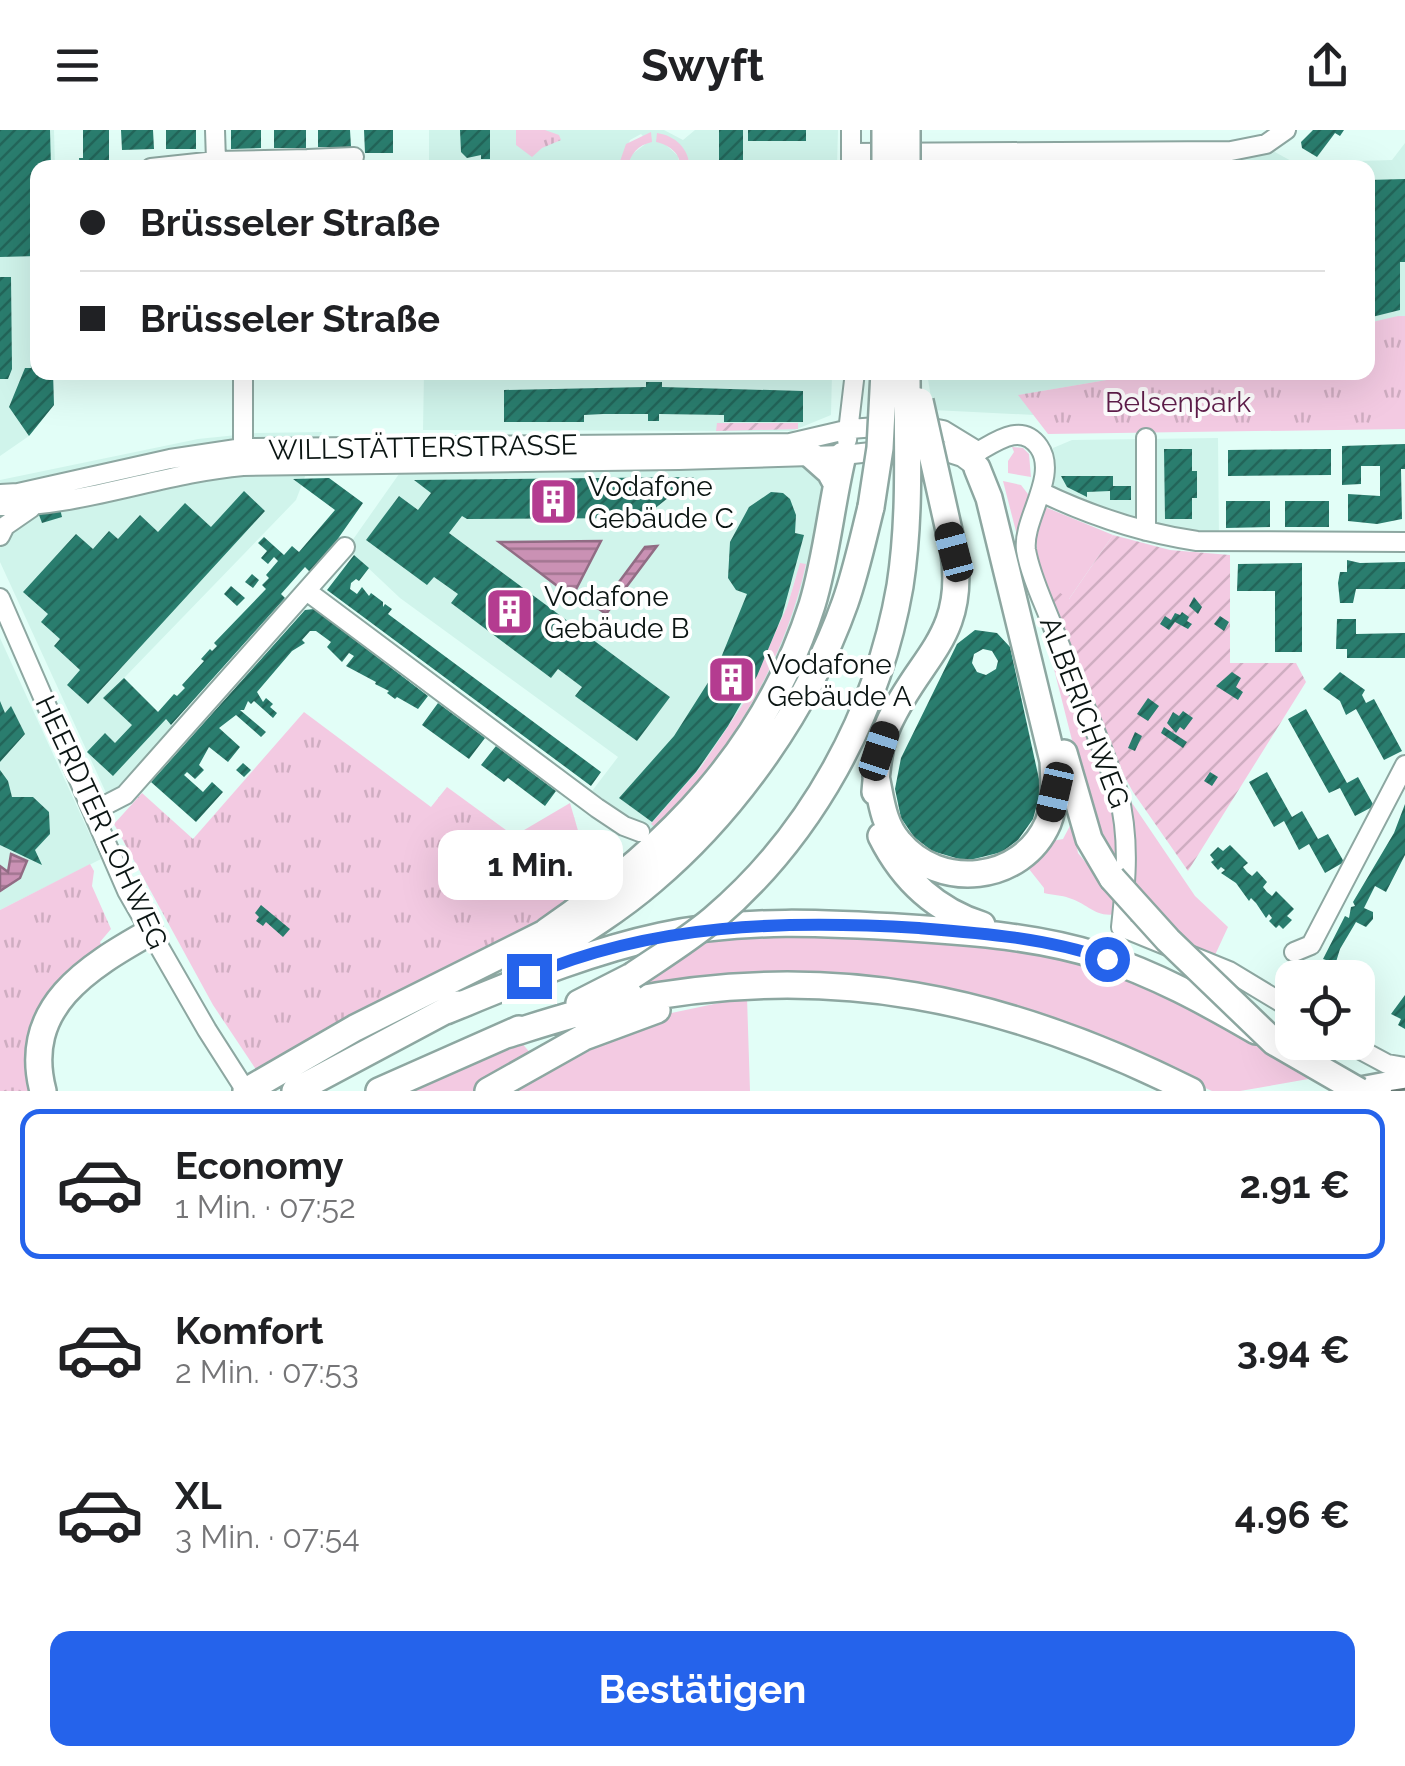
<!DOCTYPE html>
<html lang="de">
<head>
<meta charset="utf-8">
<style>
  :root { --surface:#fff; --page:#f2f2f2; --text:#202124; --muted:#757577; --line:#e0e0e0; --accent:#2563eb }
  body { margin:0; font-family:Raleway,sans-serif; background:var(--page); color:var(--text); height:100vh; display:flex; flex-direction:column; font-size:38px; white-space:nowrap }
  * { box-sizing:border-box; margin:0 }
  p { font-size:32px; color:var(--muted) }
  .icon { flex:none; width:55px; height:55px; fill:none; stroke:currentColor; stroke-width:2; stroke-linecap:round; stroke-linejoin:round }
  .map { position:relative; height:961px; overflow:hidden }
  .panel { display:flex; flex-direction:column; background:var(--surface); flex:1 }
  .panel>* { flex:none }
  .guide { position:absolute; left:30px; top:30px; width:1345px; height:220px; border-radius:20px; box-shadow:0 10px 40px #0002; display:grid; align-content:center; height:220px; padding:0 50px; background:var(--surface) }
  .tools { position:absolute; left:1275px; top:830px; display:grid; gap:20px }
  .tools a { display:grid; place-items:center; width:100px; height:100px; border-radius:20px; background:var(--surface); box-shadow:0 10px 40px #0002; font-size:50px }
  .end { position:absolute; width:45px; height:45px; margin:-22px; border:12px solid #2563eb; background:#fff; box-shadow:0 0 0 5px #fff }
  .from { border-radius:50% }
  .bubble { position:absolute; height:70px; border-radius:20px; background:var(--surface); box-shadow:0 10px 40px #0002; font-size:32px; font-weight:700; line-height:70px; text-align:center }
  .car { position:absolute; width:30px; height:60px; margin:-30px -15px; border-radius:12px; box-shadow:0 0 8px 2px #0007; background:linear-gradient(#222 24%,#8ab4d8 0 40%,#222 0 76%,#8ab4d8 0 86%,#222 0) }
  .guide b { display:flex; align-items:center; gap:35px; height:95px; font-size:38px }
  .guide b+b { border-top:2px solid var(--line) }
  .guide i { width:25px; height:25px; background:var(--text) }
  ul { padding:18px 0 0; list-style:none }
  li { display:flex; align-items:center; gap:30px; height:150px; margin:0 20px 15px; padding:0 30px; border:5px solid transparent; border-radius:20px }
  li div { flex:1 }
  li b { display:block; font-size:38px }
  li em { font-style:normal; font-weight:700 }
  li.current { border-color:var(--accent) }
  li>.icon { width:90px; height:90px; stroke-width:1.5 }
  .button { display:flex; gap:20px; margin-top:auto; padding:20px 50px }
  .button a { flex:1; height:115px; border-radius:20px; background:var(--accent); color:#fff; font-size:40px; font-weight:700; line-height:115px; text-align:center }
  header { display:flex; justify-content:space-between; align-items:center; height:130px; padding:0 50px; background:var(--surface); font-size:45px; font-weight:700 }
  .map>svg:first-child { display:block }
  .built { fill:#d0f4eb; fill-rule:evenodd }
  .grass { fill:#f3cae2 }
  .park { fill:url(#park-tufts) }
  .garden { fill:url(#garden-furrows) }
  .water { fill:url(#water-rules); stroke:#916c84; stroke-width:2.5 }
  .building { fill:url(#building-hatch); fill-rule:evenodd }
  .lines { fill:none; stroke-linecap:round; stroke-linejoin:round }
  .minor-casing { stroke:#8da7a1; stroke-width:22 }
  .major-casing { stroke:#8da7a1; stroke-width:25 }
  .highway-casing { stroke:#8da7a1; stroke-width:30 }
  .minor { stroke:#fff; stroke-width:18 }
  .major { stroke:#fff; stroke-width:20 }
  .highway { stroke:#fff; stroke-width:25 }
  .tram { stroke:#677974; stroke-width:2.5 }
  .highway-bridge-casing { stroke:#8da7a1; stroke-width:30; stroke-linecap:butt }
  .highway-bridge { stroke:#fff; stroke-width:25 }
  .route { stroke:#2563eb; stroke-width:12 }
  .labels { text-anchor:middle; stroke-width:8; stroke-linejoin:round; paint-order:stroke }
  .park-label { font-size:28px; fill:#5f1c4a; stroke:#fff }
  .street-label { font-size:28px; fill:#0b1513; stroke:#fff }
  .poi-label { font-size:28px; fill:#0b1513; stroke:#fff; text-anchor:start }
</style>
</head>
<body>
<header><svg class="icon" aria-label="menu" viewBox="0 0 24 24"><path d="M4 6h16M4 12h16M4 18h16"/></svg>Swyft<svg class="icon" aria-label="share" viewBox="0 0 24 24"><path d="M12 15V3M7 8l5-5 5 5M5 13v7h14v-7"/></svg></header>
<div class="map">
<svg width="1405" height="961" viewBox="0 0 1405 961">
  <defs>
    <pattern id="park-tufts" width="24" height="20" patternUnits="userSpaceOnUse" patternTransform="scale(2.5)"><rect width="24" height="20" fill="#f3cae2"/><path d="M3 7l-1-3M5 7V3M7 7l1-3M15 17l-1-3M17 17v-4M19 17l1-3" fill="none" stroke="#cfadc1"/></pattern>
    <pattern id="garden-furrows" width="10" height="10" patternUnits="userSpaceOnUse" patternTransform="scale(2.5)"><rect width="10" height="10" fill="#f3cae2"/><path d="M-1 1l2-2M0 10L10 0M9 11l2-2" fill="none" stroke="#cfadc1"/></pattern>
    <pattern id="water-rules" width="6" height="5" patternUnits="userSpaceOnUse" patternTransform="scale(2.5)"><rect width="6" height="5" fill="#ca91b4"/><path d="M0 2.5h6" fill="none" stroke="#a27591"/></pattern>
    <pattern id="building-hatch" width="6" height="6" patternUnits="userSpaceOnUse" patternTransform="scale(2.5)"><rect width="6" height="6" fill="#2a7d6e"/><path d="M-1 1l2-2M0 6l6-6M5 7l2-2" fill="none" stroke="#226559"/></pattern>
  </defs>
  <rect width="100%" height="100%" fill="#e2fef7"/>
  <path class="built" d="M0,0H54L55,37L38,38V242L54,275L29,306L0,326Z
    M429,0H664L683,10L695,0H838L837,37H690L689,30L665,14L678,26L680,37H628L630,26L648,12L641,4L630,10L618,37H429Z
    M1405,13V186L1368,193V38H1038V33L1217,32L1273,21L1295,33L1392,30Z
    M424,243H832L831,285L792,301L423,300Z
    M927,243H1148L1019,265L1034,285L933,280Z
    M322,302L296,370L124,548L173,597L108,667L0,432V350L198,309L257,303Z
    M1218,308L1219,409L1169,405L1047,362L1053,318L1072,310Z
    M814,331L834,341L806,470L757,580L657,707L592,661L618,627L400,468L347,418L399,344ZM656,416L607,484L600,479V478ZM806,434L783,508L747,583L735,602L657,698L658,688L701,637L743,574L787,478L796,446Z
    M0,508L101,729L0,780Z"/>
  <path class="grass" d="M651,2L652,12C638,15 630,24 628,37H618L626,14Z
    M657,3C676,6 688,18 690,37H680C681,23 669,15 656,12Z
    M1012,317L1023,318L1029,324L1031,347L1008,343V331L1014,322Z
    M1003,351L1021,355L1031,368L1020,417Z
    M1045,377L1113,405L1069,469L1049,467C1037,429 1030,415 1045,377Z
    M800,433L806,434C784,535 728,624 657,699L651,694L701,637L743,574L787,477Z
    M1037,472L1121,684L1120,735L1110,724L1092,689Z
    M1130,670L1195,766L1228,797L1215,825L1184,812L1130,753Z
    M1072,692L1078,723L1120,775L1116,784C1095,788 1087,773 1069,768C1062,765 1052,765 1044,763V758L1025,734L1047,712L1063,709Z
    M851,801L1057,822L1117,843L1189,878L1314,948L1240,961H1212L1061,892L942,857L837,845L613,864L711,804Z
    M747,867L750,961H405L521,912L542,937L662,885Z"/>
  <path class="park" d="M516,0H545L559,5L561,10L542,18L532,27L516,15Z
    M1398,186H1405V299L1048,304L1018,265L1148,243L1368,242V193Z
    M304,582L431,677L447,657L514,706L570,673L592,749L579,775L259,944L213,875L114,694L142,663L193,709Z
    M90,734L94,741L92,756L111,799L100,812L103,818L82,832L33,961H0V780Z"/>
  <path class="garden" d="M717,293H798V299L716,301Z
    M1113,405L1170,420L1230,425V533H1296L1306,552L1188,741L1133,662L1112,624L1049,467L1056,460L1069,469Z"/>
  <path class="water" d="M601,411L572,467L499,412Z
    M657,416L606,484L599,479L645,417Z
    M11,724L27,731L20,748L0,761V736L8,742Z"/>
  <path class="building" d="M0,0H50L51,38H38V126L0,127Z
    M83,0H109V38H80L79,28H83Z
    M121,0H153L154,19L122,20Z
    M166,0H196V19H166Z
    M231,0H261V18L231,19Z
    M274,0H306V18H274Z
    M318,0H350L351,17H318Z
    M364,0H393V23H365Z
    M460,0H490V29H481V25L467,28L461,22Z
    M719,0H743V38H719Z
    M748,0H806V11H748Z
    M1313,0H1344L1340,6L1335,3L1317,27L1302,18L1301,12Z
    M1297,31H1318V38H1297Z
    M1405,49V132H1400V180L1368,188V50Z
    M0,147H11L12,239L8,249H0Z
    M30,217H38V242H53L54,275L29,306L9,277L25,238H31Z
    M1056,242H1080V245L1056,248Z
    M646,252H662V257L803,261V292H724V285L659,284V291H648V284H603L584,285V292H504V260L646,257Z
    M1405,314V339H1401L1402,389L1377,394L1348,391V364L1380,366V336H1361V354L1342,355V316Z
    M1164,319H1192V341H1197V368H1192V389H1165Z
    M1331,319V345L1228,346V320Z
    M1061,346H1113V356H1131V370H1110V361L1087,362V367L1067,357Z
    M694,347L643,388L467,389L462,386L449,403L670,567L637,611L575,566L582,557L558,539L551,548L451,473L458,464L434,447L427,455L366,410L399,366L418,380L431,363L414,350Z
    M329,348L363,373L337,410L310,442L305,437L281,464L285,468L171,595L166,589L113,646L87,622L105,603L115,613L132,595L103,568L124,548L158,582L174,564L177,566L185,558L182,555L204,531L201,529L210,519L212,521L217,516L214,513L266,459L262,455L269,448L266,445L278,431L274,427L268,434L261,428L267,421L258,413L264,407L284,425L292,416L299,422L335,380L293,349Z
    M244,361L265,381L88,574L67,555L80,540L54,516L60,509L41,492L48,484L23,462L76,404L93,419L109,401L118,409L140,385L158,402L185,373L211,397Z
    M771,362L783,363L790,369L796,385L795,403L804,405L782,486L757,546L728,596L696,642L652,692L619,668L674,606L716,540L747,464L736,460L728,448L730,412L749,377Z
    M1226,371H1270V397L1226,398Z
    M1285,371H1329V397H1285Z
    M60,379L62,387L42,393L39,385Z
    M354,425L369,438L359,451L356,449L351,453L350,459L357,464L362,457L369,466L371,463L383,472V477L385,474L392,479L388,484L601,642L591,656L327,460Z
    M1347,430L1360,433L1405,432V459H1356L1353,473H1340L1338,453L1340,442H1347Z
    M1302,433V522H1275V461H1237L1238,434Z
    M252,444L259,450L253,458L245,452Z
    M231,456L245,468L237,476L224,464Z
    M1194,467L1202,477L1198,484L1189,476Z
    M314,479L428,566L418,579L397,567L395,569L387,563L389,561L375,554L376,552L346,536L354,526L349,523L342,532L327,517L331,512L316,501H310L302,510L305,513L292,521L257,562L263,572L266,568L273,574L270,577L277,583L273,588L254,571L251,574L248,571L244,580H240L266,602L261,607L236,585L219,598L240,617L228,632L209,617L199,635L204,640L195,649L187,642L184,645L203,662L212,652L223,662L196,692L151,652L305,480Z
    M1182,482L1189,487L1187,491L1192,494L1188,499L1175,492L1169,500L1160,494L1165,486L1171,490L1175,483L1180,485Z
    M1220,486L1229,492L1224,501L1214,494Z
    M1337,489H1356V504L1405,503V528H1347V519H1336Z
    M975,500L997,503L1010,517L1039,649V667L1033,689L1018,710L1002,722L966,731L932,721L914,707L901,688L895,659L901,628L957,514ZM983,519L992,521L998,531L996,539L986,545L977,542L972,533L974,524Z
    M1232,542L1241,548L1236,557L1243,562L1238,570L1216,556Z
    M1340,542L1365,560L1362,565L1366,573L1374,569L1402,621L1384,630L1356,579L1346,585L1340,571L1323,559Z
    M1148,568L1159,576L1148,591L1137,584Z
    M0,571L5,583L11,576L25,604L0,632Z
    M438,573L485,608L469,629L422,595Z
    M1306,579L1347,653L1358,647L1374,676L1355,686L1340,658L1329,663L1288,589Z
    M1183,581L1193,588L1184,600L1180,597L1176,603L1167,593L1173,582L1179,586Z
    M1164,597L1187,612L1183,618L1161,603Z
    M1135,602L1142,606L1135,621L1128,618Z
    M496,616L556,661L545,676L508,648L504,652L481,635Z
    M243,633L251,640L244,647L236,640Z
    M0,640L8,651L12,667H33L49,682L50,704L35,720L42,735L0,715Z
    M1210,642L1218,647L1212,656L1204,651Z
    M1267,642L1292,687L1302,681L1318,709L1328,704L1344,732L1325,743L1309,714L1299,720L1284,691L1274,697L1249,652Z
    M1405,674V725L1386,762L1375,756L1364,778L1373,782V789L1366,797L1356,792L1340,819L1331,848H1317L1326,830L1323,829L1345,786L1349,788L1351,777L1355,776L1353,772L1394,703Z
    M1230,715L1248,733L1243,737L1247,742L1252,746L1257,741L1267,752L1263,757L1267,762L1272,766L1276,761L1294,779L1287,786L1292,790L1283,799L1279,795L1276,798L1269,791L1272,788L1269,784L1266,788L1256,773L1251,768L1249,771L1236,753L1221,743L1225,740L1221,737L1218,740L1211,732L1214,730L1210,725L1218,717L1223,721Z
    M261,775L290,799L283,807L266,792L263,796L256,791L259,787L255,783Z
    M1405,865V899L1398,895L1401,889L1391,884Z"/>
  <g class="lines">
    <defs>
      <path id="minor" d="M215,0L216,31
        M851,0V38
        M851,23L1231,21L1266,14L1286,0
        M308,29L354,27
        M151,38L216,31L308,29L314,38
        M916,295L943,300L979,322
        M847,310L855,242
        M972,325C992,315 1020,290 1039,317C1059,346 1022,389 1026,420C1030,444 1042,469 1051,492C1072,549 1099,605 1118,662C1130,708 1126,751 1121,797L1229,841L1292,879
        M243,330V242
        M1041,362C1091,386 1142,403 1197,411L1405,412
        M0,364L18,363L170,329L243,318L790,313L850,299L890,296
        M0,376C82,377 162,343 243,336L679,330L843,325L928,316L962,327L977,338
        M1146,401V308
        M0,406L5,396L31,378
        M308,462L597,678L624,696L640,702
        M0,468L127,761L207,900L246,961
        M94,681L125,665L345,417
        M1294,822L1311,815L1405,635
        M1346,912L1387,934L1405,937"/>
      <path id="major" d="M1347,960L1405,949"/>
      <path id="highway" d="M812,326L830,342L836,353
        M1064,623L1089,709L1112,748
        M876,646C881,669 883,694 899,712C939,761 1022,753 1048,693C1056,673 1054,652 1053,631L989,368L977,338
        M875,662C877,638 879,614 889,593C920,526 966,507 954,423
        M881,706C903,750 935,780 982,795
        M547,801C669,717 766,619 812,475C827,426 831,375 843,325
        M533,832C574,807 615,783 652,751C736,680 808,577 845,473C856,442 863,409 871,377
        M579,873L632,846
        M446,881C517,852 586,822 661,806C743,788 828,793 911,798C974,802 1039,807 1099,826C1155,844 1206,872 1256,901
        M506,905C545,893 584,880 623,872C830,830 1006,868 1191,961
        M43,961C21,877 88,837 150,802
        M246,961L355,898L559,796
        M295,961L458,874
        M379,961L519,899
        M488,961L584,907L657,880"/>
    </defs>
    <use href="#minor" class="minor-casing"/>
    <use href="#major" class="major-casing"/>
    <use href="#highway" class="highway-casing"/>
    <use href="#minor" class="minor"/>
    <use href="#major" class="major"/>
    <use href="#highway" class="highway"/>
    <path class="tram" d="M1392,961L1405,959"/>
    <defs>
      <path id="highway-bridge" d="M885,38V0
        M907,38V0
        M920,271L954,423
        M871,377L880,318L884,242
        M1112,748L1168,810L1274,912L1359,961
        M632,846C660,827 688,810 713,789C812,705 878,583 900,456C911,385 907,314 907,242"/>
    </defs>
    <use href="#highway-bridge" class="highway-bridge-casing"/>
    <use href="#highway-bridge" class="highway-bridge"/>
  </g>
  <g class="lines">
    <path class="route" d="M529,846C654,793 785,790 919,798C982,803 1047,808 1107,829"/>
  </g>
  <defs>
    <symbol id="building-square" viewBox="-11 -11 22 22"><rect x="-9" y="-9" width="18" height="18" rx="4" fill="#b43c90" stroke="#fff"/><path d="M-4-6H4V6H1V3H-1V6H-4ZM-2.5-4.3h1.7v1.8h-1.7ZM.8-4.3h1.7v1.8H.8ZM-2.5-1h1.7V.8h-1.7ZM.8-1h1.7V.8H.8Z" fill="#fff"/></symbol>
  </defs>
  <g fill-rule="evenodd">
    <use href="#building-square" x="526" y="344" width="55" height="55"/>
    <use href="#building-square" x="482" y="454" width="55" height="55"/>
    <use href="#building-square" x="704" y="522" width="55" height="55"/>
  </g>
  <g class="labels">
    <g class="park-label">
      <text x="1178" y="282">Belsenpark</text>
    </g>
    <g class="street-label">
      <text transform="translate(423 317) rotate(-1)" y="10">WILLSTÄTTERSTRASSE</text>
      <text transform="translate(1085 582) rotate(69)" y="10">ALBERICHWEG</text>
      <text transform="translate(102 692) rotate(65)" y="10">HEERDTER LOHWEG</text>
    </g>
    <g class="poi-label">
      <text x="588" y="366">Vodafone<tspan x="588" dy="32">Gebäude C</tspan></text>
      <text x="544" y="476">Vodafone<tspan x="544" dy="32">Gebäude B</tspan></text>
      <text x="767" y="544">Vodafone<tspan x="767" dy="32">Gebäude A</tspan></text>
    </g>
  </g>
</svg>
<div class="tools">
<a><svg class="icon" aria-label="locate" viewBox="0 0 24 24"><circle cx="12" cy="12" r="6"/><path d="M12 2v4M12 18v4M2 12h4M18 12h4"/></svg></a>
</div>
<i class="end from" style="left:1107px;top:829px"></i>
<i class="end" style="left:529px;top:846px"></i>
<div class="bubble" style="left:438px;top:700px;width:185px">1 Min.</div>
<i class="car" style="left:954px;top:422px;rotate:345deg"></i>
<i class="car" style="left:879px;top:621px;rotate:18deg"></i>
<i class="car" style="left:1055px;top:662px;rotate:193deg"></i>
<div class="guide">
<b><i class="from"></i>Brüsseler Straße</b>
<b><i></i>Brüsseler Straße</b>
</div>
</div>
<section class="panel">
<ul>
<li class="current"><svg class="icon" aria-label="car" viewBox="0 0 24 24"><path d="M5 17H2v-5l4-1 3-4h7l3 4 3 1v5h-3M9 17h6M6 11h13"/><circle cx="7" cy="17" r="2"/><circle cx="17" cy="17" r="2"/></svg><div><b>Economy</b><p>1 Min. · 07:52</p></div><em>2.91 €</em></li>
<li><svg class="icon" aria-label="car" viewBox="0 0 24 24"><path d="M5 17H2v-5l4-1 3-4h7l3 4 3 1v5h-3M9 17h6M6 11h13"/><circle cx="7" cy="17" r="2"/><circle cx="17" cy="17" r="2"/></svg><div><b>Komfort</b><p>2 Min. · 07:53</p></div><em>3.94 €</em></li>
<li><svg class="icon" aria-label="car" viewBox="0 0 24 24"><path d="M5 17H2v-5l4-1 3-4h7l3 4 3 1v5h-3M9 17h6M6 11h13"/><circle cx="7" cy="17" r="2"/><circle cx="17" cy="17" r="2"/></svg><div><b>XL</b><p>3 Min. · 07:54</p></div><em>4.96 €</em></li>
</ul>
<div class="button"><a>Bestätigen</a></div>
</section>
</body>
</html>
